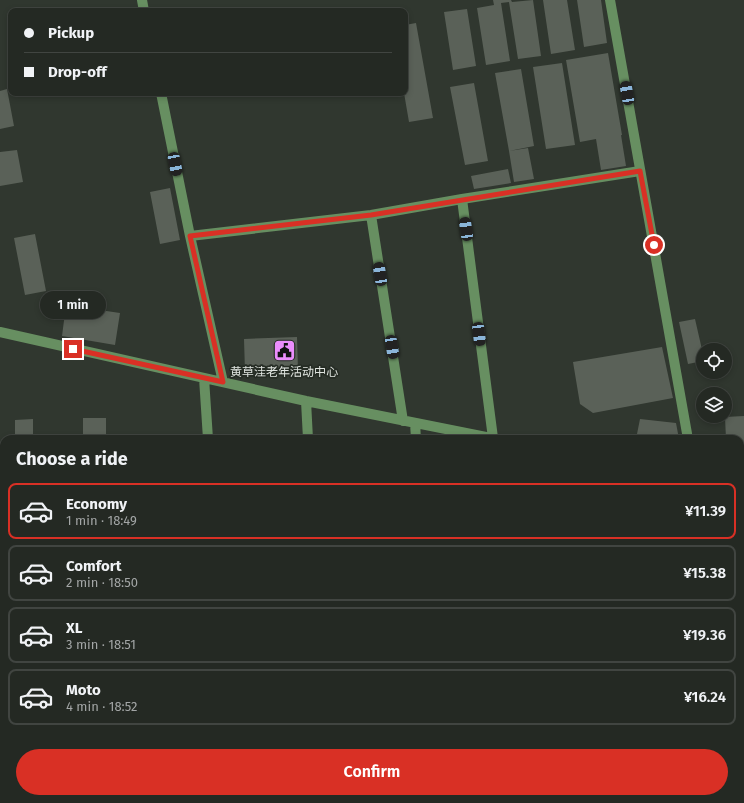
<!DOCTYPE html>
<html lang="en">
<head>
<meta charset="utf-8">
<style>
  :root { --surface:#242923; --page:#303530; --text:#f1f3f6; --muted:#a3a6a6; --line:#414541; --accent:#d93025 }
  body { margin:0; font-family:"Fira Sans","Noto Sans SC",sans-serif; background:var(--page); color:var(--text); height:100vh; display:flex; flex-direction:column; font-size:15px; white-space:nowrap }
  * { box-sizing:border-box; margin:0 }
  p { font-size:13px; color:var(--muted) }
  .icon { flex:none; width:22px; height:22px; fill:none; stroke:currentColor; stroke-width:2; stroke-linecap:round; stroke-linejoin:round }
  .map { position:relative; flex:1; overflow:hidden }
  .side { position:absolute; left:0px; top:435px; width:744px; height:368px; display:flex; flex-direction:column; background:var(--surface); border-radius:12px 12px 0 0; box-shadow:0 2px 6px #0003,0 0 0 1px var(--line) }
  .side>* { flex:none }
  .banner { position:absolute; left:8px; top:8px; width:400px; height:88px; border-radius:8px; box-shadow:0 2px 6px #0003,0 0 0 1px var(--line); display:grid; align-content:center; height:88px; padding:0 16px; background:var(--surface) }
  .buttons { position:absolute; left:696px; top:343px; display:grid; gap:8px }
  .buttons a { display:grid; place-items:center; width:36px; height:36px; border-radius:50%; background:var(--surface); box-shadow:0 2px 6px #0003,0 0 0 1px var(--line); font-size:20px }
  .end { position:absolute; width:18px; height:18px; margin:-9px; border:5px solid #d93025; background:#fff; box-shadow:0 0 0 2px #fff }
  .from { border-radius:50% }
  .bubble { position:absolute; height:28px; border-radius:14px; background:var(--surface); box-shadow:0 2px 6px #0003,0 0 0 1px var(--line); font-size:13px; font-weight:600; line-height:28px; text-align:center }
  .car { position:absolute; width:12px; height:24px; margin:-12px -6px; border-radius:5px; box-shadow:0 0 3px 1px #0007; background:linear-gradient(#222 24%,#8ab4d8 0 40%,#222 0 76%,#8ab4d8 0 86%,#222 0) }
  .banner b { display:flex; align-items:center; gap:14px; height:38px; font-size:15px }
  .banner b+b { border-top:1px solid var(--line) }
  .banner i { width:10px; height:10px; background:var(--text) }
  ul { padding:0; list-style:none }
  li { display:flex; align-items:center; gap:12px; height:56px; margin:0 8px 6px; padding:0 8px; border:2px solid var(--line); border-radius:8px }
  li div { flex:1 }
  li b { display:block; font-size:15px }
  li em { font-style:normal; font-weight:600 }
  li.selected { border-color:var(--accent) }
  li>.icon { width:36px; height:36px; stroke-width:1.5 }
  h2 { padding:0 16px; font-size:18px; line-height:48px }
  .button { display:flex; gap:8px; margin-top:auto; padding:8px 16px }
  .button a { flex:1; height:46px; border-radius:24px; background:var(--accent); color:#fff; font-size:16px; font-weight:600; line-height:46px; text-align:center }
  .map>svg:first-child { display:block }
  .building { fill:#5a6158 }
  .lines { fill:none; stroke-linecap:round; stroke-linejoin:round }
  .minor { stroke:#678f61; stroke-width:10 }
  .route { stroke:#d93025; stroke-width:5 }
  .labels { text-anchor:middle; stroke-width:3.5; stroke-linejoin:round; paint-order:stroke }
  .poi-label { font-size:12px; fill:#e0e5e0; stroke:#262d25 }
</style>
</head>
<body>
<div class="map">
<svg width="744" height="803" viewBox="0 0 744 803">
  <rect width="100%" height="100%" fill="#30372f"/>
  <path class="building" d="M493,0H511L512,2L533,0L541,56L518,59L509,2L501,3L510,61L486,65L477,8L494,5Z
    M543,0H567L575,50L551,54Z
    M577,0H601L607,43L584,47Z
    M467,9L476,66L453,70L444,12Z
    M416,23L433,118L409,122L404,93H405V25Z
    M608,53L622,135L601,138L621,135L626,166L601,170L596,139L580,142L566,60Z
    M562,63L575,145L546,149L533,67Z
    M521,69L534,146L509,151L495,73Z
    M474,83L488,161L465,165L450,87Z
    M7,89L14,126L0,129V91Z
    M528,148L534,179L514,182L509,151Z
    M17,150L23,182L0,186V152Z
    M508,169L511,183L474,189L471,176Z
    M170,188L180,240L160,244L150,192Z
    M35,234L46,291L25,295L14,238Z
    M66,305L120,313L115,345L62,336Z
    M695,319L703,354V361L688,364L679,322Z
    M297,337L298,370L245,372L244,339Z
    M662,347L673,398L593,413L580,404L573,362Z
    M744,416V446L740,447V439H726L725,417Z
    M83,418H106V439H83Z
    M33,419V439H15V420Z
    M640,419L676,423L679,439H636Z
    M403,799H424V803H403Z
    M440,799H464V801H440Z"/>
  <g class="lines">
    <path class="minor" d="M142,0L144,11
      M610,0L688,439
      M161,93L190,236L223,382
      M462,199L493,438
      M371,215L403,421
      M190,236L371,215L462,199L640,171
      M0,332L306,401L496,439
      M204,378L208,439
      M306,401L308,439
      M415,423L416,439
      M740,488L744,489
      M0,687H4
      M227,799V803
      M434,799V803
      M154,803L214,799"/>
  </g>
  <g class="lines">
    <path class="route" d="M73,349L223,382L190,236L371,215L640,171L654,245"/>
  </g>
  <defs>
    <symbol id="civic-square" viewBox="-11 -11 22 22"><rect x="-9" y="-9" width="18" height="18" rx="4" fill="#eb8dfc" stroke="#262d25"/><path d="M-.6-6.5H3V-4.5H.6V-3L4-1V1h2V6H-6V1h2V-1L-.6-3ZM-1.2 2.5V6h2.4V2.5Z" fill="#111"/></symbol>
  </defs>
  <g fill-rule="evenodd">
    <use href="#civic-square" x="272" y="338" width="25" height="25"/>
  </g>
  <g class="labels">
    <g class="poi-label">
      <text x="284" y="376">黄草洼老年活动中心</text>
    </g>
  </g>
</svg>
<div class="buttons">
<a><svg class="icon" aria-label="locate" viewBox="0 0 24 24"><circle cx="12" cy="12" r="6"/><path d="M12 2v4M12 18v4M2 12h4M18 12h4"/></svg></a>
<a><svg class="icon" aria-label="layers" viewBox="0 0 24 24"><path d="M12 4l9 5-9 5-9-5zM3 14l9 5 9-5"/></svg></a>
</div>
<i class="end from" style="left:654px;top:245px"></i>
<i class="end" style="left:73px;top:349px"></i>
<div class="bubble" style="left:40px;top:291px;width:66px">1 min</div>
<i class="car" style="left:627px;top:93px;rotate:350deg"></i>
<i class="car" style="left:175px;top:164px;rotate:169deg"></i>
<i class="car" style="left:466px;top:229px;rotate:352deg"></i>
<i class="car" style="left:380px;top:274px;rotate:351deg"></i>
<i class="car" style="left:479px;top:334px;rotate:173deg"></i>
<i class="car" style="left:392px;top:347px;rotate:171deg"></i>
<div class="banner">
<b><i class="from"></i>Pickup</b>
<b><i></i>Drop-off</b>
</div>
<section class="side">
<h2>Choose a ride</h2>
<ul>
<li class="selected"><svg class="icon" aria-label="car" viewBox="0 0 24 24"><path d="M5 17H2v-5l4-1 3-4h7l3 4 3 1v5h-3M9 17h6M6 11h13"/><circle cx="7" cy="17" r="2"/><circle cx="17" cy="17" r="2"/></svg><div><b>Economy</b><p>1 min · 18:49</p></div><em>¥11.39</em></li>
<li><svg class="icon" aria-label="car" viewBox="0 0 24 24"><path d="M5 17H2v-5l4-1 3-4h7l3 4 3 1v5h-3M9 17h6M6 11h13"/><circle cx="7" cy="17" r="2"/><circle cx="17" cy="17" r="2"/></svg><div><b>Comfort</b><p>2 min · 18:50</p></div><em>¥15.38</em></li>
<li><svg class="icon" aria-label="car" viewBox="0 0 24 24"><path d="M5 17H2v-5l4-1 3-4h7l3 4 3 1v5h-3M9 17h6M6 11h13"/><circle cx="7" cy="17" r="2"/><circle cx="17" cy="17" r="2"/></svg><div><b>XL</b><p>3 min · 18:51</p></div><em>¥19.36</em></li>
<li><svg class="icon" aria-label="car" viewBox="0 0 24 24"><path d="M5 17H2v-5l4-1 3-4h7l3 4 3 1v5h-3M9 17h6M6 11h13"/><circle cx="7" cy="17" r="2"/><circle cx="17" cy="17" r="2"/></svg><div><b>Moto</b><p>4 min · 18:52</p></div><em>¥16.24</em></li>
</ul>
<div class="button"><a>Confirm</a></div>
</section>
</div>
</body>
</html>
